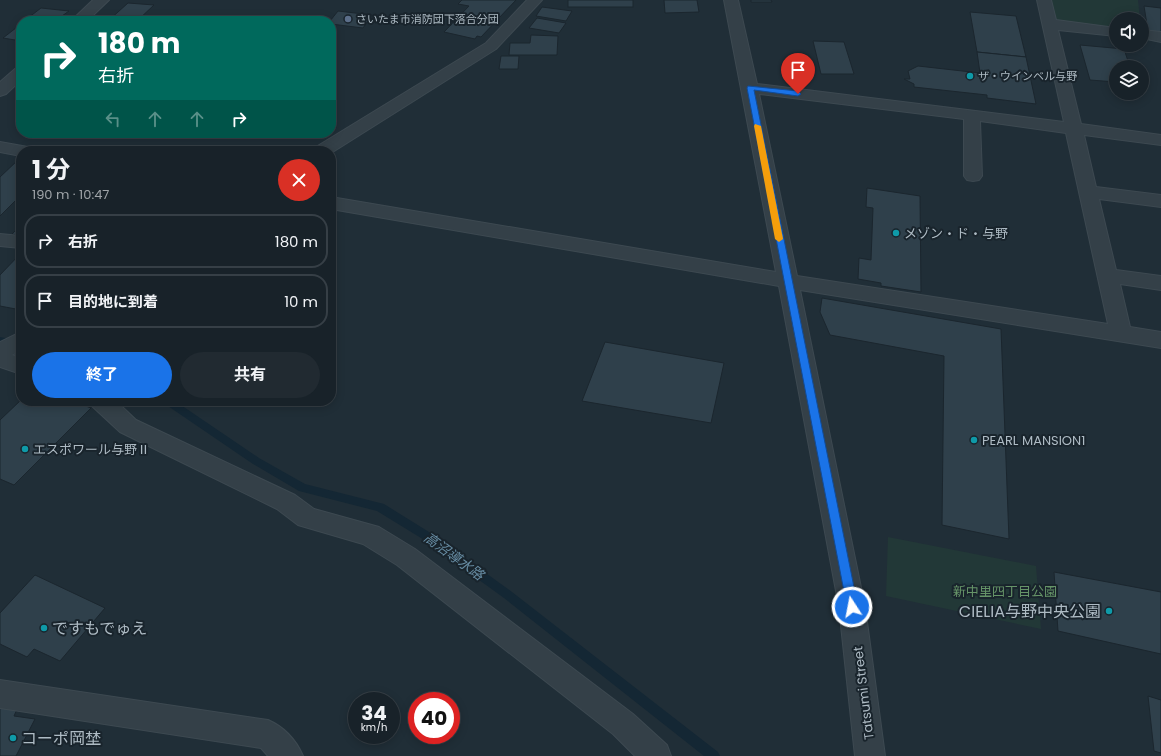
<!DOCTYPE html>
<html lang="ja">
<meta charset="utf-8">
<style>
body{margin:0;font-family:Poppins,"Noto Sans JP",sans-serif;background:#212a31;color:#f1f3f6;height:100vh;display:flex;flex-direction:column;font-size:15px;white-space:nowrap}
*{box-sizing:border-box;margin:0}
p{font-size:13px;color:#9fa4a8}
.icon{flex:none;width:22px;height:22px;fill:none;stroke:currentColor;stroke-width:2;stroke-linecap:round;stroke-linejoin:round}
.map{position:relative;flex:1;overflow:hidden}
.side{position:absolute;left:16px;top:146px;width:320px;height:260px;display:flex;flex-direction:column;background:#182229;border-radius:16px;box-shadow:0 2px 10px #0003,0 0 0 1px #363f46}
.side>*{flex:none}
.banner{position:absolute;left:16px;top:16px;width:320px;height:122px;border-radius:16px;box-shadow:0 2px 10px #0003,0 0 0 1px #363f46;background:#00695c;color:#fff;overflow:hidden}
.buttons{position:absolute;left:1109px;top:12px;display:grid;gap:8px}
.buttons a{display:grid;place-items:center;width:40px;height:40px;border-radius:50%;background:#182229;box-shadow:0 2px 10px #0003,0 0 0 1px #363f46;font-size:20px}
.speed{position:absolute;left:348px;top:692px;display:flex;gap:8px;font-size:20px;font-weight:700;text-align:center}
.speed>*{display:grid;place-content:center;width:52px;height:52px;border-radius:50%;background:#182229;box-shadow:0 2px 10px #0003,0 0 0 1px #363f46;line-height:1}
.speed small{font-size:10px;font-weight:400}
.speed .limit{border:6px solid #d22;background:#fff;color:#111}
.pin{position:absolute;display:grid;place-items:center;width:34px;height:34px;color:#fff;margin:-41px -17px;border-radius:50% 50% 50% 0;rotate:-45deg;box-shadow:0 0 4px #0007}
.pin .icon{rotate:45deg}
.me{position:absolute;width:44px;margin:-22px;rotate:349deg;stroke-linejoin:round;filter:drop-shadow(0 0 3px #0008)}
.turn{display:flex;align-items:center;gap:14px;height:84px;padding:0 16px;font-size:18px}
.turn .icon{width:52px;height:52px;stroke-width:2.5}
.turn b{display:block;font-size:28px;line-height:34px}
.lanes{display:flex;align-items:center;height:38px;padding:0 16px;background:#0003;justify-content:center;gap:20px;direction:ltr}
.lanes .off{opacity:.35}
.round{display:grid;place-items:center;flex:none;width:42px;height:42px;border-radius:21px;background:#212a31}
.headline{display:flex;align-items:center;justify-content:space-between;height:68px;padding:0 16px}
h1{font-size:24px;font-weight:700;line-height:30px}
.button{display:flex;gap:8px;margin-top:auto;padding:8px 16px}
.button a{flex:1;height:46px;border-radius:24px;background:#1a73e8;color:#fff;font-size:16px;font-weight:700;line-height:46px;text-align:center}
.button a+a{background:#212a31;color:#f1f3f6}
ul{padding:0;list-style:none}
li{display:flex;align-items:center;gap:12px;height:54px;margin:0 8px 6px;padding:0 8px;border:2px solid #363f46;border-radius:16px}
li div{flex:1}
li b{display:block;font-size:15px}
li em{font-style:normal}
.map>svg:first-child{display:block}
</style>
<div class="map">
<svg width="1161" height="756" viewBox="0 0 1161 756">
<rect width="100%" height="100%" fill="#202e37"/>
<!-- green -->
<g fill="#223837">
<polygon points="1050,0 1138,0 1140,19 1116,19 1116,28 1054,21"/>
<polygon points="888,537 1036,566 1041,629 886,596"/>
</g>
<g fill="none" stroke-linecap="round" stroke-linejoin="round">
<!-- stream -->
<g fill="#142734" fill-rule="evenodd">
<polygon points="0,337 21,341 21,347 0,343"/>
<polygon points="163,401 175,401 259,458 305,484 384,504 429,532 512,592 718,752 720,756 704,756 504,598 421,538 377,511 299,491 253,464 165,404"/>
</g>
</g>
<!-- building -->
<g fill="#2f404b" stroke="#1b262e">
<polygon points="462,0 516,0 481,37 477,36 475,39 444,32 469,6 458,4"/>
<rect x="568" y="0" width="65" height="7"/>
<polygon points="664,0 697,0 699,12 665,13"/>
<polygon points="751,0 771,0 772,2 751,2"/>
<polygon points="128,3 154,5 137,21 108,21"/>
<polygon points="1144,6 1161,8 1161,33 1148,31"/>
<polygon points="542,7 572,11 566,21 536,16"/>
<polygon points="41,8 69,11 55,21 24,21"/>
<polygon points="338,11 372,15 363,28 331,24 330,21"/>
<polygon points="970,12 1016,16 1026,57 977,52"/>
<polygon points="537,18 566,23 559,33 529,28"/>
<polygon points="21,24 21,41 3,38"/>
<polygon points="531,35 558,36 557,55 509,55 510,43 530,43"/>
<polygon points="813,41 844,42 854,74 821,74"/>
<polygon points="1080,45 1124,49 1130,67 1116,67 1116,82 1090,80"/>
<polygon points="977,52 1026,57 1036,104 987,98 987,95 914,87 914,84 904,79 910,79 908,71 918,66 980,73"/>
<polygon points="501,56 519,56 518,69 499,69"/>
<polygon points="18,160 21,160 21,195 0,216 0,177"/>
<polygon points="867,188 920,196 921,292 881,286 881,283 858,279 859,258 871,260 873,208 866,207"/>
<polygon points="21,225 21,236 12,234"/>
<polygon points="21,253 21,310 0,306 0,275"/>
<polygon points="822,298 1001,329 1009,539 942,525 944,356 830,335 820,312"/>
<polygon points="605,342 724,363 711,423 582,401"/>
<polygon points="21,400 73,401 91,408 14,485 0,479 0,420"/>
<polygon points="1054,572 1161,592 1161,654 1058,631"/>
<polygon points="35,575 105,608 60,661 34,649 27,657 0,644 0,613"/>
<polygon points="1148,696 1161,700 1161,753 1154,751"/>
<polygon points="0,705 18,707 14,716 35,719 16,756 0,756"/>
</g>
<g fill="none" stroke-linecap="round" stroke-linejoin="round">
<defs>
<g id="minor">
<polygon points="93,0 109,0 87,21 71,21"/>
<polygon points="527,0 542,0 496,49 331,153 331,151 313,151 316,147 486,43"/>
<path d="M724,0H738L757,84L1064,122L1037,0H1051L1056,20L1116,28V36L1058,30L1081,124L1161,135V145L1084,135L1096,187L1161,195V207L1099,199L1116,270L1161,276V290L1120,284L1130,327L1161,332V348L800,290L865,607L885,756H855L839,607L779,286L331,209V197L776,272ZM759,94L964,119V176L967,180L973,181L979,180L982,176L980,121L1066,133L1108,324L797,276Z"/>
<polygon points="1142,30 1161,32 1161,42 1142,38"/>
<polygon points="21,67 21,80 6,94 0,96 0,82 15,69"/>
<polygon points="0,142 28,147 31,151 21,151 21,156 0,152"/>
<polygon points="0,234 21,236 21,248 0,246"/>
<polygon points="21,332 21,350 12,355 21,358 21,374 0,367 0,342"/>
<polygon points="90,401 116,401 136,420 295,495 314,509 379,527 415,549 633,714 667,745 671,756 635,756 613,734 397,565 363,544 298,525 277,509 120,432 93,407"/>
<path d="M0,680L268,720C284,727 296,740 303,756H268L261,748L0,708Z"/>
</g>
</defs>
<!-- minor casing -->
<use href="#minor" stroke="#3d4951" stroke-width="2"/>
<!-- minor -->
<use href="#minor" fill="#344048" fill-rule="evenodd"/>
</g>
<!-- route -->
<polygon fill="#1a73e8" stroke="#114b97" points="748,86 798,91 801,94 798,96 754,90 858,607 856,610 852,612 848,610 847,607 747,88"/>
<!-- slow -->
<polygon fill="#f59e0b" points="755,124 761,126 783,239 779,242 775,239 754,126"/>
<!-- markers -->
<circle fill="#5c6f8a" stroke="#19242c" stroke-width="1.5" cx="348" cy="19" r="4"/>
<g fill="#0f9aa8" stroke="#19242c" stroke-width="1.5">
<circle cx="970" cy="76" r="4"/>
<circle cx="896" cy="233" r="4"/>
<circle cx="974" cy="440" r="4"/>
<circle cx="25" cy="449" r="4"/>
<circle cx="1109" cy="611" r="4"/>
<circle cx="44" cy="628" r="4"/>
<circle cx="13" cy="738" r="4"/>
</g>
<g text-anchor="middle" stroke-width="4" stroke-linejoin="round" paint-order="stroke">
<!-- far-poi labels -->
<g font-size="11" fill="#aebbc4" stroke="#19242c" text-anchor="start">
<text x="356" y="23">さいたま市消防団下落合分団</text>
<text x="978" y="80">ザ・ウインベル与野</text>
</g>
<!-- poi labels -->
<g font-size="13" fill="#aebbc4" stroke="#19242c" text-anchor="start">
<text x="904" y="238">メゾン・ド・与野</text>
<text x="982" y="445">PEARL MANSION1</text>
<text x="33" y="454">エスポワール与野Ⅱ</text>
</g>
<!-- park labels -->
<g font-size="13" fill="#669468" stroke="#19242c">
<text x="1005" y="596">新中里四丁目公園</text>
</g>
<!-- street labels -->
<g font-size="13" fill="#aebbc4" stroke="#19242c">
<text transform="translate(863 693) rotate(-97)" y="5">Tatsumi Street</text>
</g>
<!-- water labels -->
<g font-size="14" font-style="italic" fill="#678ca3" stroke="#19242c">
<text transform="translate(454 556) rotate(36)" y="5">高沼導水路</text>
</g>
<!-- near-poi labels -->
<g font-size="16" fill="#aebbc4" stroke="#19242c" text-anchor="start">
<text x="1101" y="617" text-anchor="end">CIELIA与野中央公園</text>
<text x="52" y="634">ですもでゅえ</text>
<text x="21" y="744">コーポ岡埜</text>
</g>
</g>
</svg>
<div class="buttons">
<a><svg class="icon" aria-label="sound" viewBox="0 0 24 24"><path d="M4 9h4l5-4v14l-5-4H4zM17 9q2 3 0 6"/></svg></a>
<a><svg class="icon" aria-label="layers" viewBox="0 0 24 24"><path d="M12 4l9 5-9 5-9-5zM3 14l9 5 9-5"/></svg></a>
</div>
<div class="speed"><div>34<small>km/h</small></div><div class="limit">40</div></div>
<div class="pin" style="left:798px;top:94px;background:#d93025"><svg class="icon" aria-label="arrive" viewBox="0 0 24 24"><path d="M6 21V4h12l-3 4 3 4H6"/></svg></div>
<svg class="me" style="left:852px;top:607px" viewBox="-20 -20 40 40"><circle r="17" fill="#1a73e8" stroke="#fff" stroke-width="3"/><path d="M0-11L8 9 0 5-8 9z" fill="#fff"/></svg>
<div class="banner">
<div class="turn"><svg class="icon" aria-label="right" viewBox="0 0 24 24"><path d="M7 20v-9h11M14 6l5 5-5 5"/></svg><div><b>180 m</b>右折</div></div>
<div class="lanes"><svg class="icon off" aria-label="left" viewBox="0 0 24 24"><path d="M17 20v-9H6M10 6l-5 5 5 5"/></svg><svg class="icon off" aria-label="ahead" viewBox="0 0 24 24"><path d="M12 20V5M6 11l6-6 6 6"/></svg><svg class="icon off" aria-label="ahead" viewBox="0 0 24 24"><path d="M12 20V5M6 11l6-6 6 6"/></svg><svg class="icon" aria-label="right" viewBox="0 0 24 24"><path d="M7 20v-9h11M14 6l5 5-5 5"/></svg></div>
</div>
<section class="side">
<div class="headline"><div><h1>1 分</h1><p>190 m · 10:47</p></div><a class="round" style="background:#d93025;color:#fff"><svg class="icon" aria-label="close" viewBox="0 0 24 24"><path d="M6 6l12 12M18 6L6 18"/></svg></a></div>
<ul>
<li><svg class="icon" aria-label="right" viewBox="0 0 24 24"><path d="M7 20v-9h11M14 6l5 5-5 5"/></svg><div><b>右折</b></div><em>180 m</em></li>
<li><svg class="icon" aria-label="arrive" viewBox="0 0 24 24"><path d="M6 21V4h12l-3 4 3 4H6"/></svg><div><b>目的地に到着</b></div><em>10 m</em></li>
</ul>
<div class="button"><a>終了</a><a>共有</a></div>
</section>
</div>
